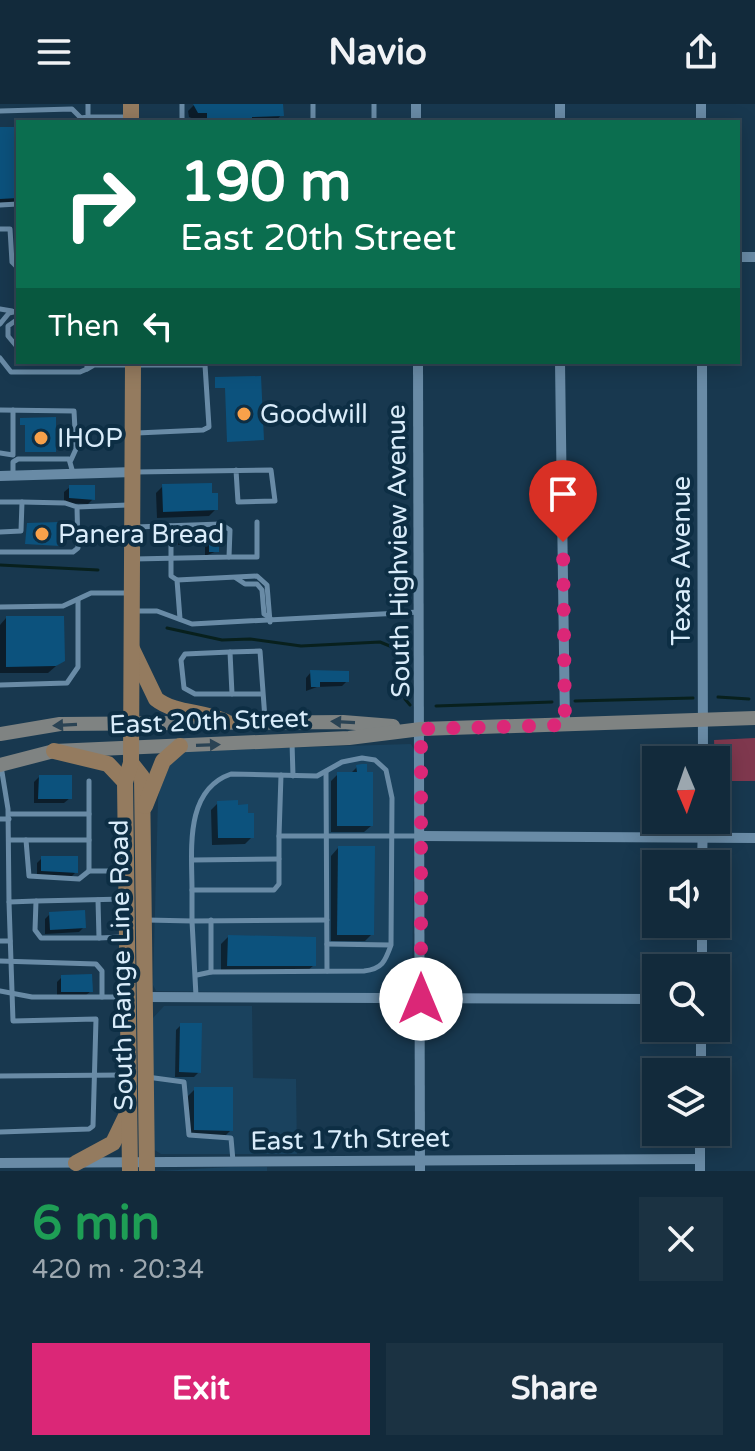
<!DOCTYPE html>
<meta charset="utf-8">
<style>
body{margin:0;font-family:"Varela Round",sans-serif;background:#1b3242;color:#f1f3f6;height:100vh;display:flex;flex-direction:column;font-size:30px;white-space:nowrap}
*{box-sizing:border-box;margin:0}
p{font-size:26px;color:#9ca7af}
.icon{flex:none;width:44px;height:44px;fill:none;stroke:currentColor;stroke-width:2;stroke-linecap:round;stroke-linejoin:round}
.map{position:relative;height:1067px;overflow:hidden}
.details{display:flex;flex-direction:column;background:#122a3b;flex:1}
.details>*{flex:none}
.hud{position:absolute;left:16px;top:16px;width:724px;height:244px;border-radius:0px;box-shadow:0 4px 20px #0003,0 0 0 2px #314655;background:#0b6e4f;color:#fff;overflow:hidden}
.needle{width:52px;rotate:178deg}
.tools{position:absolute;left:642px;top:642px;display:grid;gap:16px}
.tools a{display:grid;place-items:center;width:88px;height:88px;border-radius:0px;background:#122a3b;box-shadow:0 4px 20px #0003,0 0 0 2px #314655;font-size:40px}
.pin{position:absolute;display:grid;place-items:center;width:68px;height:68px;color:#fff;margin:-82px -34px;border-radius:50% 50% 50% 0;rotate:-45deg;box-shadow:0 0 8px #0007}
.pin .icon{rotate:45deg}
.me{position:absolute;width:88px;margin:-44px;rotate:0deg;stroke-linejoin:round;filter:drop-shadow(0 0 6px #0008)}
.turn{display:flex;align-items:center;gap:28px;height:168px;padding:0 32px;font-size:36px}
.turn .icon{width:104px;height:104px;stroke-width:2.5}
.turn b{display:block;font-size:56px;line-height:68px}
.then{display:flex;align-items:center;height:76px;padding:0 32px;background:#0003;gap:16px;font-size:30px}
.round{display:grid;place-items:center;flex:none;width:84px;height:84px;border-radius:0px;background:#1b3242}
.head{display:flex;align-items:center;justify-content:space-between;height:136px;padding:0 32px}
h1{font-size:48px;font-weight:700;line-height:60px;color:#1e9e55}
.primary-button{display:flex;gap:16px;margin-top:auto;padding:16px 32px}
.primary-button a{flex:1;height:92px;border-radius:0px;background:#db2777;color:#fff;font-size:32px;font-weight:700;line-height:92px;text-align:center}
.primary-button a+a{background:#1b3242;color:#f1f3f6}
header{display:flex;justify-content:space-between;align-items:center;height:104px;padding:0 32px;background:#122a3b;font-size:36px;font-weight:700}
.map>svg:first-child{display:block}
</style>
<header><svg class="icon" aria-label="menu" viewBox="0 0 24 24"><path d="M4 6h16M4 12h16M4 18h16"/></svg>Navio<svg class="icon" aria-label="share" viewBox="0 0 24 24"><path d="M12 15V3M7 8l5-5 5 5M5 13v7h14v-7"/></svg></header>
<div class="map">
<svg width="755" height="1067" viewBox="0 0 755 1067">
<rect width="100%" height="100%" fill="#18384f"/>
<!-- built -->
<g fill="#1a425e">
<polygon points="411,640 415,647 412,886 406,890 156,887 153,881 158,696 163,663 184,647"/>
<polygon points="164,902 252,902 253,974 296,975 297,1050 161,1050 153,1045 153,914"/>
<polygon points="230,1063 267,1063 267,1067 160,1067"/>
</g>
<!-- green -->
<polygon fill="#7f384e" points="755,634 755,677 716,677 714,636"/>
<!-- shadow -->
<g fill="#0007">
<polygon points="195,0 281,0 281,11 275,18 201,18 189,13 188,7"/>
<rect x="0" y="25" width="18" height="76"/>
<polygon points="163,382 210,391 216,405 209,412 157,414 156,389"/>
<polygon points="70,383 93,395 88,400 64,399 64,388"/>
<polygon points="183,429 217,429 217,447 205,452 205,441 178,441 178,434"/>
<polygon points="6,514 63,556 48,569 0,569 0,521"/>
<polygon points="311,568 347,577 342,582 317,583 306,587 306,574"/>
<polygon points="357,663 371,722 364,728 331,728 331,677 338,670 350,670"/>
<polygon points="39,673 70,694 64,699 34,699 34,678"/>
<polygon points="218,699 252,733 245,740 212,741 211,706"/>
<polygon points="338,744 372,830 365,837 331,837 331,752"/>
<polygon points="42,754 75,769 70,774 37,772 37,759"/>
<polygon points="50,810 84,823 79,828 45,830 45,815"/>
<polygon points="228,833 314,861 306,868 221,868 221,840"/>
<polygon points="62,873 91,887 85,892 57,892 57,878"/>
<polygon points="181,921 199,968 194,973 175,973 176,926"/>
<polygon points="195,985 231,1026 224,1033 188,1032 188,992"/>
</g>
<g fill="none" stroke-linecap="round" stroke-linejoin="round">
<!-- stream -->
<g stroke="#08201d" stroke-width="3">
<polyline points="0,461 98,466"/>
<polyline points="167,524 222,536 250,535 301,542 380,538 402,547 405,595 410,601"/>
<polyline points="718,593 749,595"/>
<polyline points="575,597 693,594"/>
<polyline points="436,602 552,598"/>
</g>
</g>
<!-- building -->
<g fill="#0c527d">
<polygon points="193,0 283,0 284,12 252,13 252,18 207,18 207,9 198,9"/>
<polygon points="0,23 18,23 18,94 0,95"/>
<polygon points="261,272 264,336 227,338 225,284 215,284 215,273"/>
<polygon points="56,313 56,348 25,348 25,321 20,321 20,314"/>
<polygon points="212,379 212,389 218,389 218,406 163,408 162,380"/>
<polygon points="69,381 95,381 95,396 69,394"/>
<polygon points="59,418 60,442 25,440 27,419"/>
<polygon points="182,427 219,427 219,448 209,448 209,437 182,437"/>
<polygon points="6,512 64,512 65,557 56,562 6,563"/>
<polygon points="310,566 349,567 349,578 320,578 320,583 311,583"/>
<polygon points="362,660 367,660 367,668 373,668 373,722 337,722 337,668 357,668 356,661"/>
<polygon points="39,671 72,671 72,695 38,695"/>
<polygon points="238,696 238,701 248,700 248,709 254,709 254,734 218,734 217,697"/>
<polygon points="338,742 375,742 374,831 337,831"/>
<polygon points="41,752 78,752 78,769 41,767"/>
<polygon points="85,806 86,824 50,826 49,808"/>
<polygon points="228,831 316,833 316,862 227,862"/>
<polygon points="92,870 93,888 61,888 61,871"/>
<polygon points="180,919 202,919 201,969 179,968"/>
<polygon points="194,983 233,983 233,1027 194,1026"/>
</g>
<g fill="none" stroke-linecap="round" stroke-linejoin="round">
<!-- lane -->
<g stroke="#698ba6" stroke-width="5">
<polyline points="182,0 182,18"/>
<polyline points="313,0 313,18"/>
<polyline points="374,0 374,18"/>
<polyline points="0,7 72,5 81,14"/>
<polyline points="88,13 127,13"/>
<polyline points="81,18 81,14 88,13 88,0"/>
<polyline points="0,101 18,100"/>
<polyline points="0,125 10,125 12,158 18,164"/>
<polyline points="0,205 12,207"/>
<polyline points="18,215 8,222 8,232 18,244"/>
<polyline points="0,220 9,209 18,207"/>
<polyline points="0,254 11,268 80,268 87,265 87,258"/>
<polyline points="87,265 94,261 205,261 209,323 203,326 137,329"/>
<polyline points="0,306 74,307 76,345 71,356"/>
<polyline points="0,349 13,351"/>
<polyline points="13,349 13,306"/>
<polyline points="135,368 271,366 275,397 238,398 236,366"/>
<polyline points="13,371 13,358 18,355 69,355 73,369"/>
<polyline points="0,398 22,398 21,427 0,428"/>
<polyline points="77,403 128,401"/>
<polyline points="171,422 171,472 177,476 180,515"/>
<polyline points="0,448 73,448 78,444 77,403 65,399 22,398"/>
<polyline points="229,453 257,453 257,418"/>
<polyline points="134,455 229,453 230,426 221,420 135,423"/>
<polyline points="236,474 245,480 257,480 262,486 264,510 270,514"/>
<polyline points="177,476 257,472 267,481 270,518"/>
<polyline points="0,503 63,502 91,489 128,489"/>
<polyline points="136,507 157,507 192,520 419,508"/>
<polyline points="230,548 185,550 181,556 184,584 195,590 262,590"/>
<polyline points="0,581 67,579 78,563 78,496"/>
<polyline points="232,590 230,548 260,547 265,615"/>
<polyline points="292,638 293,672"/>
<polyline points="1,662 8,705 9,798 36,797"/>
<polyline points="326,668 327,867"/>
<polyline points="9,710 89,710 89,677"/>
<polyline points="89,710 89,767 122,767"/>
<polyline points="0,715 9,715"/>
<polyline points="279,732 281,671"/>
<polyline points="9,736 89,736"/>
<polyline points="26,736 29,772 79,775 89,767"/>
<polyline points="192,756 279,755"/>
<path d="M192,786C192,747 184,686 231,670L317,672L342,658L362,654L375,656L386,666L392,694L391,841C385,858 382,865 364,867L211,868L197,871"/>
<polyline points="98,796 99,834 122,833"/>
<polyline points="147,816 192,817 192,786 274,786 279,780 279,732 420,732"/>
<polyline points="99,834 41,834 35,826 36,797 125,795"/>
<polyline points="0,837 10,837"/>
<polyline points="327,840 390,841"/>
<polyline points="0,857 96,860 102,867 102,893"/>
<polyline points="211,868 211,816"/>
<polyline points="0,887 32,893 124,893"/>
<polyline points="196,892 192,817 327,816"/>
<polyline points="0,972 125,971"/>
<polyline points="147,973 184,978 189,1031 231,1034 233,1057"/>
<polyline points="0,1028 89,1025 93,1022 96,915 13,917 9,798"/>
</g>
<!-- street -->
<g stroke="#698ba6" stroke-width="10">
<polyline points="416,0 416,18"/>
<polyline points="701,0 701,18"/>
<polyline points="560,18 560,0"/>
<polyline points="738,153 755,153"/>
<polyline points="418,258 420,1067"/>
<polyline points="560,258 565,621"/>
<polyline points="702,258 703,656"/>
<polyline points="0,372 134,368"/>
<polyline points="421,732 755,734"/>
<polyline points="702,760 703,716"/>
<polyline points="702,864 702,820"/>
<polyline points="145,893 656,895"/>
<polyline points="701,968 701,924"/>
<polyline points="0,1059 700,1055"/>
<polyline points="700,1067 700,1028"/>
</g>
<!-- secondary -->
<g stroke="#7f8382" stroke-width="14">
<polyline points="0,630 60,620 343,618 393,622"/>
<polyline points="0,661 54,647 349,634 421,625 755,614"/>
</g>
<!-- primary -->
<g stroke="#947b5f" stroke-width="16">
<polyline points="131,0 131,18"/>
<path d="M132,545L156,595C175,610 204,607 226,618"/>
<polyline points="54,647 108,660 125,678"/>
<polyline points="131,659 142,673 147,1067"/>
<polyline points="145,702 163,657 180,642"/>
<polyline points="76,1059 113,1039 127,1010"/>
<polyline points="130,1067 125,678 131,659 133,258"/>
</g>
</g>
<!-- one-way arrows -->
<defs><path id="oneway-solid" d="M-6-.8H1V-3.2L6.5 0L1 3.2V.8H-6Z" transform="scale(2)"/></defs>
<g fill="#2a4354">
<use href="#oneway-solid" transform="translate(343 618) rotate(-177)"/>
<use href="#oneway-solid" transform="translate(65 621) rotate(177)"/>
<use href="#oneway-solid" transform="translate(208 641) rotate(-2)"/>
</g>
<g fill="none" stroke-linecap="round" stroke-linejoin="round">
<!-- route -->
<polyline stroke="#db2777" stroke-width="14" stroke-dasharray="0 25.2" points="421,895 421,625 565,621 563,438"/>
</g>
<!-- markers -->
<g fill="#f8a14a" stroke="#0d2e44" stroke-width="3">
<circle cx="244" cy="310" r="8"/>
<circle cx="41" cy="334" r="8"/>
<circle cx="42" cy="430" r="8"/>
</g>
<g text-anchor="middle" stroke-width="8" stroke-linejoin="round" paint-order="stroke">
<!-- poi labels -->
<g font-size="26" fill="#d9ecfa" stroke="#0d2e44" text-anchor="start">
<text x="260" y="319">Goodwill</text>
<text x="57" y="343">IHOP</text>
<text x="58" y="439">Panera Bread</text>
</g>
<!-- street labels -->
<g font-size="26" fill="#d9ecfa" stroke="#0d2e44">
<text transform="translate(398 447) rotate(-91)" y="9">South Highview Avenue</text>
<text transform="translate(681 457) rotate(-90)" y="9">Texas Avenue</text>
<text transform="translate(209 617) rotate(-2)" y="9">East 20th Street</text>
<text transform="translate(121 861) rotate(-91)" y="9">South Range Line Road</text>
<text transform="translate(350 1035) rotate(-1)" y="9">East 17th Street</text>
</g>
</g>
</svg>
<div class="tools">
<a><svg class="needle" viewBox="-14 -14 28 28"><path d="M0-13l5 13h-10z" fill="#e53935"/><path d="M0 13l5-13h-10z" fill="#9ca7af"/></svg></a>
<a><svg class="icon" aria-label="sound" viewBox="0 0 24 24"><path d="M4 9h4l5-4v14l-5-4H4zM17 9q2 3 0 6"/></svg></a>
<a><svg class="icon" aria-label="search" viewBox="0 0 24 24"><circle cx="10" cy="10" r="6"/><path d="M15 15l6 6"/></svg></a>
<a><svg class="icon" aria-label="layers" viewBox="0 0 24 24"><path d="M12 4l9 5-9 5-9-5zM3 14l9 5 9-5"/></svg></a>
</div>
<div class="pin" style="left:563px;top:438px;background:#d93025"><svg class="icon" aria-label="arrive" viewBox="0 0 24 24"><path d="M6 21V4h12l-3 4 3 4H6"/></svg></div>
<svg class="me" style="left:421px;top:895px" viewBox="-20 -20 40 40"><circle r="19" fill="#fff"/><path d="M0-13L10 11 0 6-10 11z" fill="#db2777"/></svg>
<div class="hud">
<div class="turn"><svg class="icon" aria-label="right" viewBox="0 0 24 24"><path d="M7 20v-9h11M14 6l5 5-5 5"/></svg><div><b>190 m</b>East 20th Street</div></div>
<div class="then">Then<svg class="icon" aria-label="left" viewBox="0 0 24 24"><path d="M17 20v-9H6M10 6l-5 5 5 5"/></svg></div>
</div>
</div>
<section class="details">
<div class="head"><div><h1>6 min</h1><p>420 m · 20:34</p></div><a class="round"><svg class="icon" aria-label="close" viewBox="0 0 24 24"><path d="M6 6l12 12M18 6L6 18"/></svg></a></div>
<div class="primary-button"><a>Exit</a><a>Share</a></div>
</section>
